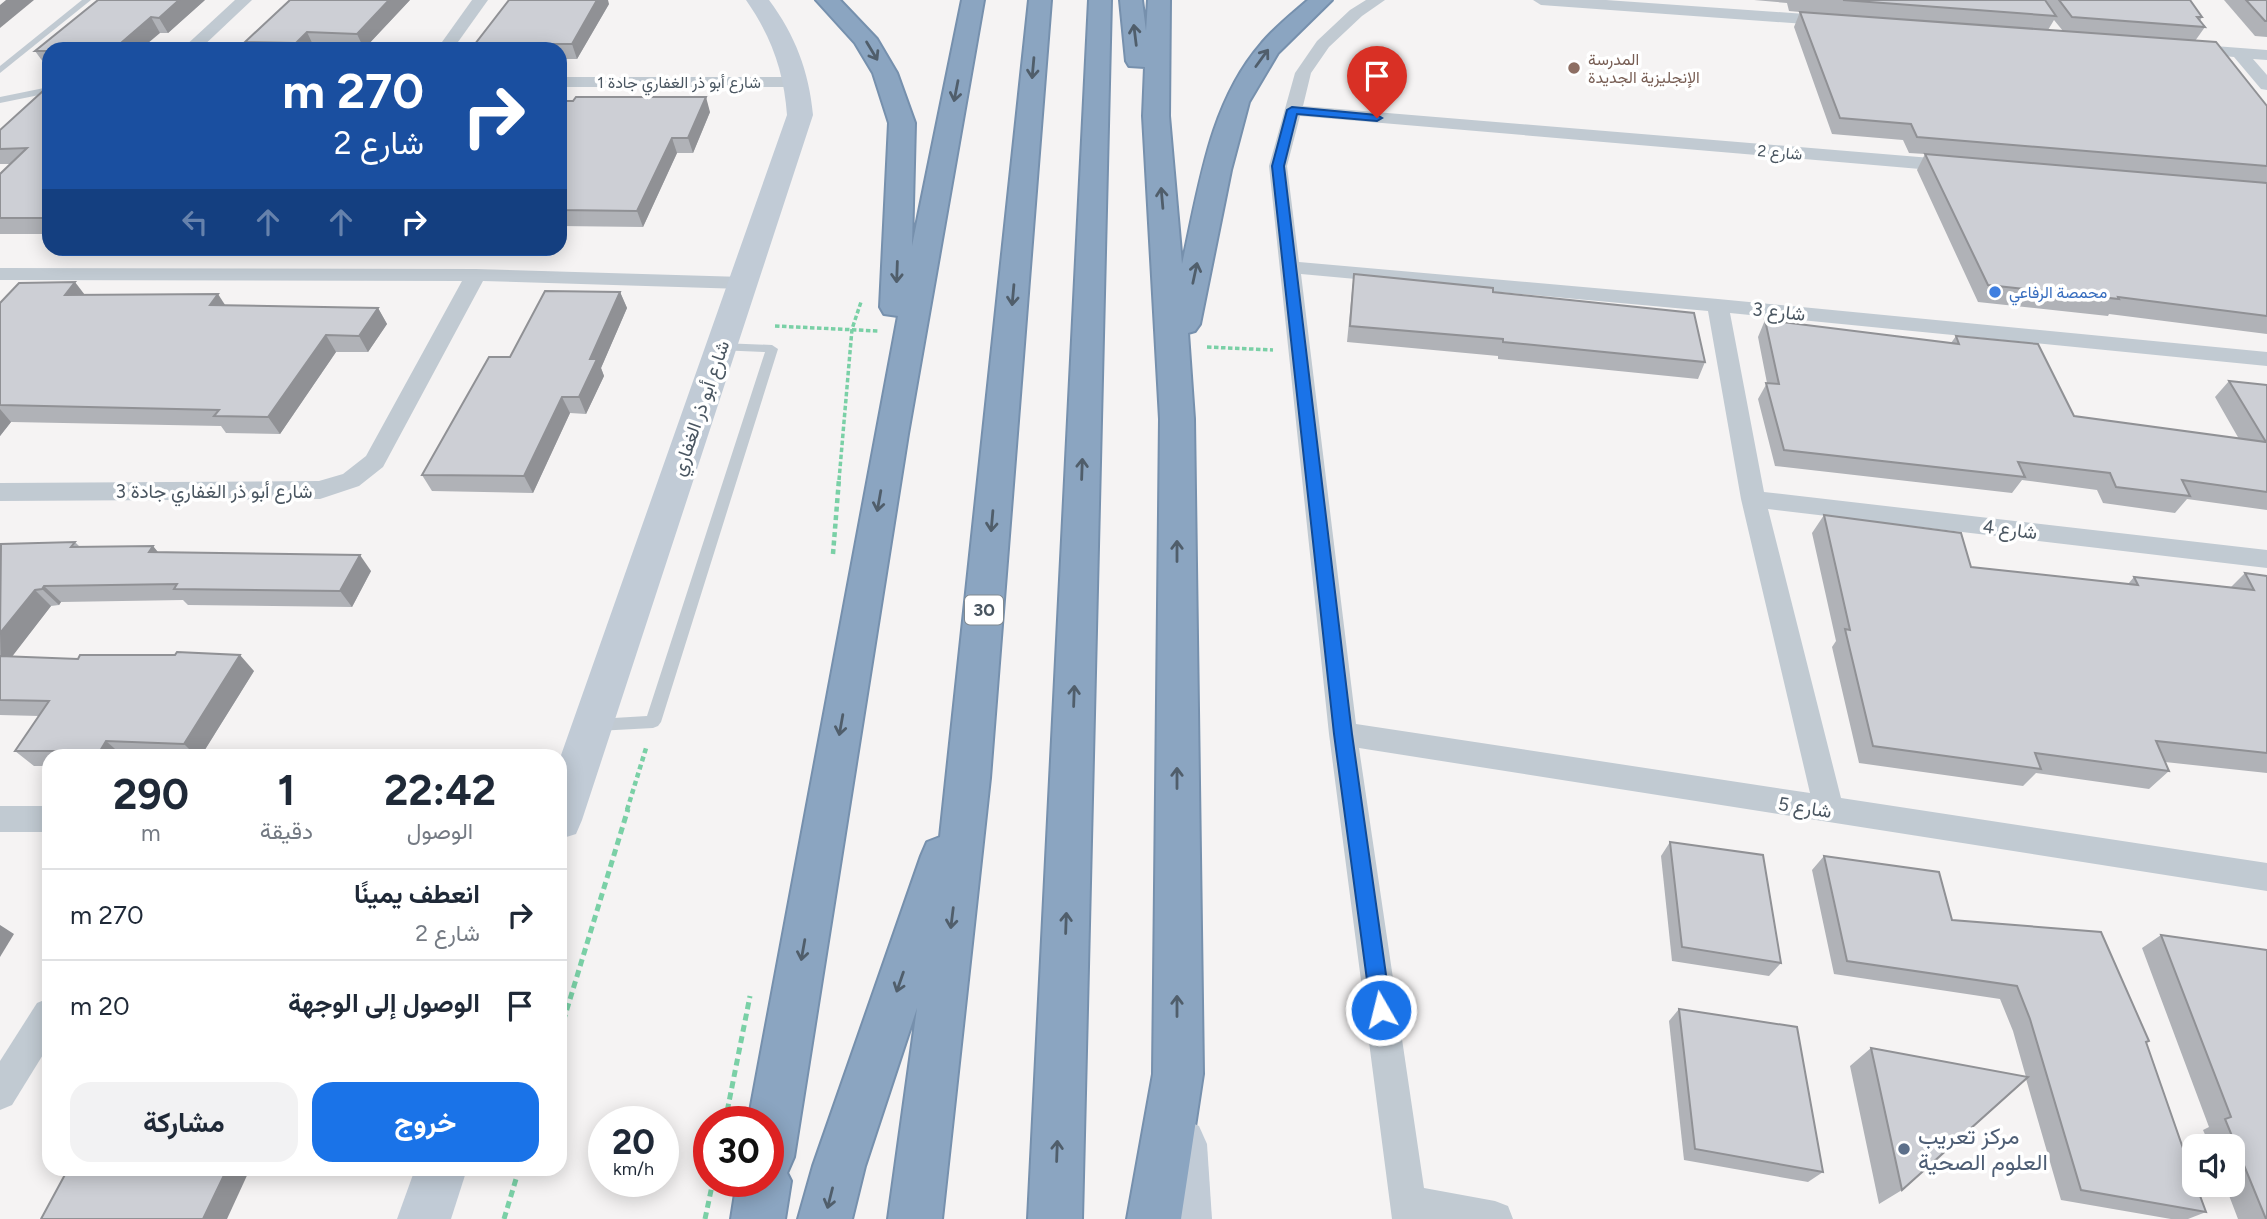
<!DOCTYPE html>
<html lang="ar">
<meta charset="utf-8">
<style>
body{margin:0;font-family:Figtree,Vazirmatn,sans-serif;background:#f2f2f3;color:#1f2937;direction:rtl;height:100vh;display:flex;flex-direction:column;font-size:26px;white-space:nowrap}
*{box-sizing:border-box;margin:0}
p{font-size:23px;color:#747a83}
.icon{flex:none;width:38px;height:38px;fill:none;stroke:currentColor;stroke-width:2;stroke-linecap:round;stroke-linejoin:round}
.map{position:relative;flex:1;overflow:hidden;direction:ltr}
.sheet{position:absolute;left:42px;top:749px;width:525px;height:427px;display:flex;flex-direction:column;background:#fff;border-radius:21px;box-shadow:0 4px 18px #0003;direction:rtl}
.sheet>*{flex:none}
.top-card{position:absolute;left:42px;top:42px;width:525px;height:214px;border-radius:21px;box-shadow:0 4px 18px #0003;direction:rtl;background:#1a4fa0;color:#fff;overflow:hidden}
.buttons{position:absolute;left:2182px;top:1134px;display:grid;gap:14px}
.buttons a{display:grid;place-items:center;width:63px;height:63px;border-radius:14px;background:#fff;box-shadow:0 4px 18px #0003;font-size:35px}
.speed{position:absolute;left:588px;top:1106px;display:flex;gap:14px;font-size:35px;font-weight:700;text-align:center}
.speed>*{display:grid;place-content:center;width:91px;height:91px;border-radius:50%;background:#fff;box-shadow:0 4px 18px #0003;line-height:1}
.speed small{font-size:18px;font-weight:400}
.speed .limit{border:10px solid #d22;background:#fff;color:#111}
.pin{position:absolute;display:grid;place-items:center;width:60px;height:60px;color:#fff;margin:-72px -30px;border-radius:50% 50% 50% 0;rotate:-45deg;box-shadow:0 0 7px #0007}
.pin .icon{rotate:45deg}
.me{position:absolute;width:77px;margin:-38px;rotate:352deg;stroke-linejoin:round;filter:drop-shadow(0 0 5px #0008)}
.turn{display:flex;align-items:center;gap:24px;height:147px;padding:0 28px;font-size:32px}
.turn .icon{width:91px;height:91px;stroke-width:2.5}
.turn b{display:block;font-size:49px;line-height:60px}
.lanes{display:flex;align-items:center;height:66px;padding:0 28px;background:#0003;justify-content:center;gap:35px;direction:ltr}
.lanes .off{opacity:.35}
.eta{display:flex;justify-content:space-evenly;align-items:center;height:119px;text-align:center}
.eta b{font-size:42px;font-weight:700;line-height:49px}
.button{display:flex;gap:14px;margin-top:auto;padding:14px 28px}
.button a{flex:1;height:80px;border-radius:21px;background:#1a73e8;color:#fff;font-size:28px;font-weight:700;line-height:80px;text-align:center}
.button a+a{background:#f2f2f3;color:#1f2937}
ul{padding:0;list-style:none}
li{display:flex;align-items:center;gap:21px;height:91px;padding:0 28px;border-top:2px solid #e0e1e3}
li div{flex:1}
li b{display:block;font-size:26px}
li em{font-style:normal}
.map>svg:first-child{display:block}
</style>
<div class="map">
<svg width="2267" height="1219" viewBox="0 0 2267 1219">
<rect width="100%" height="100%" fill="#f5f3f3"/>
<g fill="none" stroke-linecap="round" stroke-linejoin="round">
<defs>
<g id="highway">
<polygon points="816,0 840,0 877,39 897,73 915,123 912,246 962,0 984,0 908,434 794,1157 787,1173 791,1181 785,1219 731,1219 737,1181 768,1181 768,1122 748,1122 898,316 884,314 880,307 889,123 873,73 855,43"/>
<polygon points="1029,0 1051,0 990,778 942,1219 888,1219 917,1008 865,1166 852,1219 798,1219 813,1166 921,856 927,842 940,837"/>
<polygon points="1089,0 1111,0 1082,1219 1028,1219"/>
<path d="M1120,0H1142L1146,31L1148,0H1170L1169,116L1182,264C1199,189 1209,104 1261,44C1274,28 1292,14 1308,0H1332L1278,53L1249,102L1231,170L1200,324L1195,331L1188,333L1194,419L1203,1074L1181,1219H1127L1153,1074L1160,419L1143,116L1145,67L1129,66L1126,61Z"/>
</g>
</defs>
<!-- highway casing -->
<use href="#highway" stroke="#7690ad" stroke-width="4"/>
<!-- path-far2 -->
<g stroke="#7ad0a6" stroke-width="3.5" stroke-dasharray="4.5 2.5" stroke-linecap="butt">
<polyline points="775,326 878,331"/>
<polyline points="1207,347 1273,350"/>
<polyline points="839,480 852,329 861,302"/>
</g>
<!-- path-far1 -->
<g stroke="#7ad0a6" stroke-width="4.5" stroke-dasharray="5 3.5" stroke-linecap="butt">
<polyline points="833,554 839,479"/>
<polyline points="627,810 647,745"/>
</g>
<!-- path -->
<g stroke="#7ad0a6" stroke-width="5" stroke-dasharray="7 4.5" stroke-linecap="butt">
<polyline points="560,1032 628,809"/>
<polyline points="725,1122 750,996"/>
<polyline points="504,1219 519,1169"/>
<polyline points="705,1219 713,1181"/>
</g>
<!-- lane -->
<g fill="#c1cad2" fill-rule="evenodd">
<polygon points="82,0 91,0 0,73 0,66"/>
<polygon points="49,87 49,93 0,103 0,97"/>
<polygon points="721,343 772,345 778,349 661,722 658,726 653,728 597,731 592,729 589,725 592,721 597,719 647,716 765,352 717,350 715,347"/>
</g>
<!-- street -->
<g fill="#c1cad2" fill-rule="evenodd">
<polygon points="235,0 252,0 200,49 182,49"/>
<polygon points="472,0 488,0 453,49 437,49"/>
<path d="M1366,0H1385L1362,16L1329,47L1311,73L1303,106L1955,160L1964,166L1955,172L1300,116L1287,166L1299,262L1718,299L2267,352V366L1730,313L1764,492L2267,550V568L1768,509L1841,798L2267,863V891L1359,748L1424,1188L1495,1201L1508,1206L1513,1219H1392L1329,734L1269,166L1295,73L1317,41L1350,10ZM1301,274L1708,311L1741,499L1810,793L1356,724Z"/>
<polygon points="1533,0 1606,0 1833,16 1841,21 1833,26 1541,5"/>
<polygon points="2188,44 2267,50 2267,60 2253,59 2267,75 2267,90 2261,89 2234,57 2182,52 2180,49"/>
<polygon points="560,77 798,77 806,82 798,87 560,87"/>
<polygon points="0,268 476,269 743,277 750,279 753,283 750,287 743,289 483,281 383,467 359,486 320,499 0,501 0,483 319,481 343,474 366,456 462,281 0,280"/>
<rect x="0" y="806" width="49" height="26"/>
<polygon points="49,998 49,1045 12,1105 0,1110 0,1061 37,1003"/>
</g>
<!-- secondary -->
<g fill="#c1cbd6" fill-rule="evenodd">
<path d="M746,0H769C795,35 809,71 813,115L582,820L576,834L560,839V758L787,115C784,71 771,36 746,0Z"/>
<polygon points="1181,1118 1199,1126 1207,1144 1212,1219 1158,1219 1155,1144 1163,1126"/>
<polygon points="415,1169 467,1169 451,1219 397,1219"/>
</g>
<!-- highway -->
<use href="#highway" fill="#8ba5c1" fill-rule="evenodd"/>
</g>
<!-- wall -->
<g fill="#b0b2b7" fill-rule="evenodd">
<polygon points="205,0 168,33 160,33 49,49 49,66 46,66 35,51"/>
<polygon points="410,0 364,49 314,47 313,49 249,49 245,42"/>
<path d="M1754,0H2190L2202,17L2200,21L2205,27L2195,41L2267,106V334L2109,314L2108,316L1978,302L1917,170L1925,154L1909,153L1903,140L1832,134L1794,27L1800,12L1789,11L1787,3ZM2054,20L2063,31L2048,30Z"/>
<polygon points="2224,0 2267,0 2267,37 2255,36"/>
<polygon points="609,4 577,59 560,59 560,49 477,49 475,44"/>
<polygon points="49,90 49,234 0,234 0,174 10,164 0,164 0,130"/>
<polygon points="560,101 710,112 693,153 677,153 643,227 560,226"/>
<polygon points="1354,274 1493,292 1705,362 1698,379 1498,359 1498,356 1347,342 1352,291"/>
<polygon points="620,292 627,308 601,368 604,376 586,414 570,413 533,493 432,491 422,475 510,357"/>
<polygon points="85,295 225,305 378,308 387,324 368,352 336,352 280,434 226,433 221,426 11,422 0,436 0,303"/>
<polygon points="1765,320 1951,343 1956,336 2074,416 2239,439 2215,397 2229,381 2267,385 2267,510 2187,499 2175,513 2103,503 2097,490 2022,480 2012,493 1775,466 1758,399 1767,383 1758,337"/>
<polygon points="1824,515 1971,567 2128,584 2134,577 2231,587 2245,573 2267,576 2267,773 2165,762 2169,771 2149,789 2036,773 2023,786 1859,763 1832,647 1836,641 1812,533"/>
<polygon points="75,542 80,547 153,546 158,553 371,571 352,607 188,605 183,600 61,602 59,605 51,606 12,656 254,671 201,756 49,756 49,766 34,766 15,751 39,716 0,715 0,544"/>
<polygon points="1670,842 1781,963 1769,976 1672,961 1661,856"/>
<polygon points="1824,856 1952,920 2146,1042 2206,1212 2188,1219 2171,1219 2061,1200 2026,1079 1902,1190 1879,1204 1850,1066 1871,1048 2026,1077 2013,1031 2000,999 1834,974 1812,870"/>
<polygon points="2161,935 2267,950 2267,1219 2238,1219 2225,1185 2233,1185 2233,1146 2210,1146 2203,1130 2209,1127 2142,948"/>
<polygon points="1679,1009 1823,1172 1808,1182 1684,1160 1669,1021"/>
</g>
<!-- shaded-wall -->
<g fill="#909195">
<polygon points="6,0 34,0 0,28 0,5"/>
<polygon points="179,0 205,0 168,33 159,18"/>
<polygon points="389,0 410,0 364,49 357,34"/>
<polygon points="597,0 608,0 609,4 577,59 572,44"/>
<polygon points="151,17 160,33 141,49 114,49"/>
<polygon points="307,32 314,47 313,49 298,49 296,43"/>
<polygon points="706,97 710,112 693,153 688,138"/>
<polygon points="672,138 677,153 643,227 637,211"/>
<polygon points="75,282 88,299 65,295"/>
<polygon points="620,292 627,308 601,368 604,376 586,414 579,397 590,359"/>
<polygon points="218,294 229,311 210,305"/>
<polygon points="378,308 387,324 368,352 359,336"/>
<polygon points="326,335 336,352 280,434 268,417"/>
<polygon points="562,397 570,413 533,493 524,476"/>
<polygon points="0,409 11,422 0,436"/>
<polygon points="153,546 167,563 149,552"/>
<polygon points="360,555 371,571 352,607 340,591"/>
<polygon points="44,586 61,602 59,605 42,589"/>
<polygon points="35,590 51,606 1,671 0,633"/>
<polygon points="240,655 254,671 201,756 196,756 184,744"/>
<polygon points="106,741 123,756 106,756 100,751"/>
<polygon points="0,925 14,934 0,957"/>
<polygon points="227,1169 250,1169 227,1219 203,1219"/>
</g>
<!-- building -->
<g fill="#cdcfd5" stroke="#909195" stroke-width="2">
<polygon points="98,0 179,0 159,18 151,17 114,49 49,49 49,51 35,51"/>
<polygon points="290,0 389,0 357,34 307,32 296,43 245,42"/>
<polygon points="509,0 597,0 572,44 475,44"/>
<polygon points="1843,0 2045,0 2056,16"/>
<polygon points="2059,0 2190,0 2202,17 2197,17 2205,27 2072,17"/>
<polygon points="2246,0 2267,0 2267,21 2265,21"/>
<polygon points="1800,12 2216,42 2267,106 2267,166 1917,137 1911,124 1840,118"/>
<polygon points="44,90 49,90 49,218 0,218 0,174 27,148 0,149 0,130"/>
<polygon points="576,97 706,97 688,138 672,138 637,211 560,210 560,101 573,101"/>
<polygon points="1925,154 2267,183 2267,316 2118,297 2119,299 1988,285"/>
<polygon points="1354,274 1493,288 1493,292 1694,313 1705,362 1503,342 1503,339 1350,326"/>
<polygon points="75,282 65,295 218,294 210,305 378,308 359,336 326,335 268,417 214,416 219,410 0,405 0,303 19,283"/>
<polygon points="545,291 620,292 590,359 597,359 579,397 562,397 524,476 422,475 489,357 510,357"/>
<polygon points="1765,320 1959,344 1956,336 2038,344 2074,416 2266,442 2229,381 2267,385 2267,492 2182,480 2190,496 2116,487 2110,473 2018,462 2025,477 1784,450 1766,383 1779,384"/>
<polygon points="1824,515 1961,533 1971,567 2138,585 2134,577 2254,590 2245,573 2267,576 2267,753 2156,741 2169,771 2035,753 2041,769 1873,746 1845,629 1850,630"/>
<polygon points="75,542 71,547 153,546 149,552 360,555 340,591 174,589 177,584 44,586 42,589 35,590 0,633 1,544"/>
<polygon points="177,652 240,655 184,744 106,741 100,751 15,751 49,701 0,700 0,656 78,659 80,655 175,655"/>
<polygon points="1670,842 1763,855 1781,963 1682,947"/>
<polygon points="1824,856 1939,872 1952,920 2101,932 2149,1041 2146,1042 2194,1180 2194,1185 2196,1185 2206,1212 2081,1190 2030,1019 2017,986 1847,961"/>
<polygon points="2161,935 2267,950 2267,1219 2266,1219 2225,1119 2231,1117"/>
<polygon points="1679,1009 1797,1027 1823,1172 1695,1149"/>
<polygon points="1871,1048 2028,1077 1902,1190"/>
<polygon points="68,1169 227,1169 203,1219 41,1219"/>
</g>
<!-- one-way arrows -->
<defs><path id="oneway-shaft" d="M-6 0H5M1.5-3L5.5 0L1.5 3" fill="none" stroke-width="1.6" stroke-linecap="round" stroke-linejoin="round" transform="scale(1.75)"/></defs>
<g stroke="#505e6b">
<use href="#oneway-shaft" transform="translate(1135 35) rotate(-97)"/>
<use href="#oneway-shaft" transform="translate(872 51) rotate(59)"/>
<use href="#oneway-shaft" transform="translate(1262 58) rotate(-54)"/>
<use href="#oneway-shaft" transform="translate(1033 68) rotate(95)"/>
<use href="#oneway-shaft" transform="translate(956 91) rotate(101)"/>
<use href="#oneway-shaft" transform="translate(1162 198) rotate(-95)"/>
<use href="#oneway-shaft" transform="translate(897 272) rotate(92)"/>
<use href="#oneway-shaft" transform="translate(1195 273) rotate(-78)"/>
<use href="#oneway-shaft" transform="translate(1013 295) rotate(95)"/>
<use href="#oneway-shaft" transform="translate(1082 469) rotate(-88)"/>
<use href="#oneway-shaft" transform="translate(879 501) rotate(100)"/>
<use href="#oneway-shaft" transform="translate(992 521) rotate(95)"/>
<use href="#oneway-shaft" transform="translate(1177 551) rotate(-90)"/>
<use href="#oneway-shaft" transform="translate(1074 696) rotate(-88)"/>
<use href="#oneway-shaft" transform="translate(841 725) rotate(100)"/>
<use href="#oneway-shaft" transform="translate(1177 778) rotate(-90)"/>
<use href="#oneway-shaft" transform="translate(952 918) rotate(97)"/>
<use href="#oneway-shaft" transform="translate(1066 923) rotate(-88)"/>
<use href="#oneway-shaft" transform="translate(803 950) rotate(100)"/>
<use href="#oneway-shaft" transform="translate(900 982) rotate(109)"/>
<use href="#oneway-shaft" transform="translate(1177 1006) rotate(-90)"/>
<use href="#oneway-shaft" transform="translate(1057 1151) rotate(-88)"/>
<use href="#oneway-shaft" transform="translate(830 1198) rotate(104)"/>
</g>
<!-- route -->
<polygon fill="#1a73e8" stroke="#114b97" stroke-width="2" points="1292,107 1377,115 1382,118 1377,121 1297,114 1284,166 1352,734 1391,1010 1388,1017 1381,1020 1374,1017 1371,1010 1334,734 1272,166 1287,110"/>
<!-- markers -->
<circle fill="#8d6e63" stroke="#fff" stroke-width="2.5" cx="1574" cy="68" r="7"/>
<circle fill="#3f7fe0" stroke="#fff" stroke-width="2.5" cx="1995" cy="292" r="7"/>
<circle fill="#5c6f8a" stroke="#fff" stroke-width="2.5" cx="1904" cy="1149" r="7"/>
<g text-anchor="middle" stroke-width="7" stroke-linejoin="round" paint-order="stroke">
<!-- far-education labels -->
<g font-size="16" fill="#785e54" stroke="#fff" text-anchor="start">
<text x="1588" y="65">المدرسة<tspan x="1588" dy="18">الإنجليزية الجديدة</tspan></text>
</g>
<!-- far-street labels -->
<g font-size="16" fill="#4a5661" stroke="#fff">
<text x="679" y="88">شارع أبو ذر الغفاري جادة 1</text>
<text transform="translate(1780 152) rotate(5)" y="6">شارع 2</text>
</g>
<!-- far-shop labels -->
<g font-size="16" fill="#366cbe" stroke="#fff" text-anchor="start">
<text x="2009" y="298">محمصة الرفاعي</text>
</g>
<!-- shield labels -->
<rect fill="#fff" stroke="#808990" stroke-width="2" x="965" y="595.5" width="38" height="29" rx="5"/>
<g font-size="18" font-weight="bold" fill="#4a5661">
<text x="984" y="616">30</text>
</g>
<!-- street labels -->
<g font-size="19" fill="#4a5661" stroke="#fff">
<text transform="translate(1779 311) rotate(6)" y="7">شارع 3</text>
<text transform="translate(700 408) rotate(-71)" y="7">شارع أبو ذر الغفاري</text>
<text x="214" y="498">شارع أبو ذر الغفاري جادة 3</text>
<text transform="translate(2010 529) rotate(7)" y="7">شارع 4</text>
<text transform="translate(1805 807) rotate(9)" y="7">شارع 5</text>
</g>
<!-- near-service labels -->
<g font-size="23" fill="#4e5e75" stroke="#fff" text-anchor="start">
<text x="1918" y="1144">مركز تعريب<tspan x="1918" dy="26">العلوم الصحية</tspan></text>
</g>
</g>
</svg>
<div class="buttons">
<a><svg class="icon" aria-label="sound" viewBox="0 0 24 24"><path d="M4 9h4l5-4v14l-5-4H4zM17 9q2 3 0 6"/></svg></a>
</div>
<div class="speed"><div>20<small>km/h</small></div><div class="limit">30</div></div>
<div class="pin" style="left:1377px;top:118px;background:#d93025"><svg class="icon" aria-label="arrive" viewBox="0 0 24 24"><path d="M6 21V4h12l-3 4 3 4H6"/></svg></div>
<svg class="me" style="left:1381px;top:1010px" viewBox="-20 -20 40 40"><circle r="17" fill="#1a73e8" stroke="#fff" stroke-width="3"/><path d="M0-11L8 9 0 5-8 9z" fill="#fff"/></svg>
<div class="top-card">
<div class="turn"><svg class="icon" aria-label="right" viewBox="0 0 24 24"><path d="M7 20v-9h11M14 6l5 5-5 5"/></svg><div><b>270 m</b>شارع 2</div></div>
<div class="lanes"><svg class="icon off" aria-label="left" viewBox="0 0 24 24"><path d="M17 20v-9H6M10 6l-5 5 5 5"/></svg><svg class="icon off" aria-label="ahead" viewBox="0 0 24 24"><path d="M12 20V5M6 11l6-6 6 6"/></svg><svg class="icon off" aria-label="ahead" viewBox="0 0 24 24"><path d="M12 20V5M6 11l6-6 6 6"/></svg><svg class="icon" aria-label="right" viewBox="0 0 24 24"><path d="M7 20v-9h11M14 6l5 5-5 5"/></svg></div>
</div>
<section class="sheet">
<div class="eta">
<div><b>22:42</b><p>الوصول</p></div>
<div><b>1</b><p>دقيقة</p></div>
<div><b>290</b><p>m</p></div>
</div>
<ul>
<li><svg class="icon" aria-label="right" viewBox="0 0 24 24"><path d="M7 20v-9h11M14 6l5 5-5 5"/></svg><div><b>انعطف يمينًا</b><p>شارع 2</p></div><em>270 m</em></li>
<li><svg class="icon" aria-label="arrive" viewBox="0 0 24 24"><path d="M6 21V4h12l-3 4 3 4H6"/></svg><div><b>الوصول إلى الوجهة</b></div><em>20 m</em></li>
</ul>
<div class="button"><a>خروج</a><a>مشاركة</a></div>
</section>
</div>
